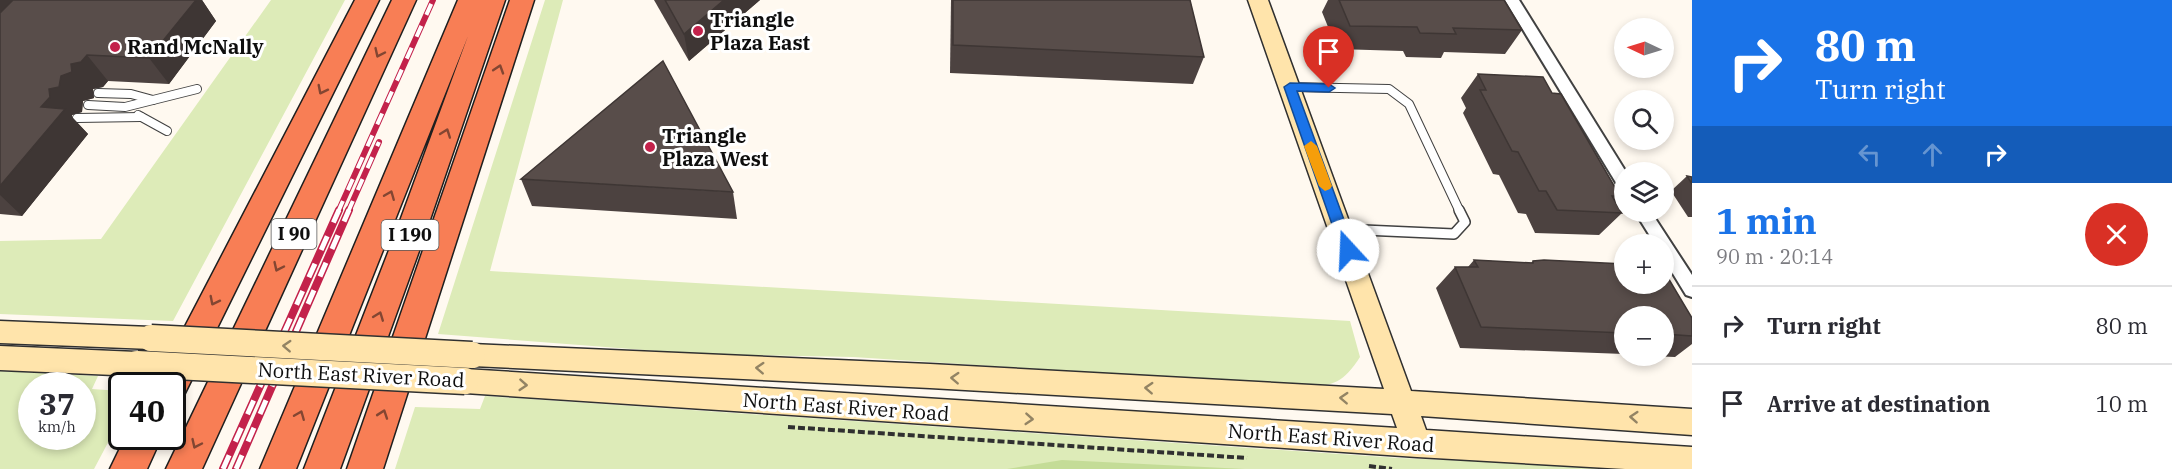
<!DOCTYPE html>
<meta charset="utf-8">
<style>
body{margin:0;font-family:"IBM Plex Serif",serif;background:#f7f7f7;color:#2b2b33;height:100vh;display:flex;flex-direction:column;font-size:22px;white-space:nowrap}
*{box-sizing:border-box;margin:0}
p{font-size:20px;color:#7c7c81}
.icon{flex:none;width:33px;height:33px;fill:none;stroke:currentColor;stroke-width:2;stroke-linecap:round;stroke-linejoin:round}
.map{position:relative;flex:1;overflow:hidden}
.details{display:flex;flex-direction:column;background:#fff;width:480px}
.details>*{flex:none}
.top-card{background:#1a73e8;color:#fff;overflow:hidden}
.needle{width:39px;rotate:274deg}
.buttons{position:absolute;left:1614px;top:18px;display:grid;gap:12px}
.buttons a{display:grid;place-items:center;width:60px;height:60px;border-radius:50%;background:#fff;box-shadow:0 3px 9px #0003;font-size:30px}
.speed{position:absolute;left:18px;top:372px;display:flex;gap:12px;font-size:30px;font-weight:700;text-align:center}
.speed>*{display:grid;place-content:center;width:78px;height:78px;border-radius:50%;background:#fff;box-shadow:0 3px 9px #0003;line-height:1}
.speed small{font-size:15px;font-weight:400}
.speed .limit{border:3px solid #111;border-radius:9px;background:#fff;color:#111}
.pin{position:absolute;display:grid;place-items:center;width:51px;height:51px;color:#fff;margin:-62px -26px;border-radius:50% 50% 50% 0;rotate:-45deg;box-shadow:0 0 6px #0007}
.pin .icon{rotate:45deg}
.me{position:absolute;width:66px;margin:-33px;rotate:340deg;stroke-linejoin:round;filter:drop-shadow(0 0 4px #0008)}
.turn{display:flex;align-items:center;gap:21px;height:126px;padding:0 24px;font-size:27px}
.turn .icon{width:78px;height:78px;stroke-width:2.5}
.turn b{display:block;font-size:42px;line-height:51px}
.lanes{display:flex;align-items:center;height:57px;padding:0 24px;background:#0003;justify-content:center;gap:30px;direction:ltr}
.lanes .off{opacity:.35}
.round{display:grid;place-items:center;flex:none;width:63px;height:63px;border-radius:32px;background:#f7f7f7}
.summary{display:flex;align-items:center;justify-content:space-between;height:102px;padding:0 24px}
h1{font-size:36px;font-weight:700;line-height:45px;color:#1a73e8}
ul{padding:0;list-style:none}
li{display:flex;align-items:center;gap:18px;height:78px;padding:0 24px;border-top:2px solid #e1e1e2}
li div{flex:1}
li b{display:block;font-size:22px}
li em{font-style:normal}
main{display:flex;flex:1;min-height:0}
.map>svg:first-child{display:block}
</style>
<main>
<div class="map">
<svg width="1692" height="469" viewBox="0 0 1692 469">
<rect width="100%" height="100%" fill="#fff9f0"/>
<!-- green -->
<g fill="#ddebb8" fill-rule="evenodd">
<polygon points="271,0 345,0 173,321 0,314 0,241 101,239"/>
<path d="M545,0H563L490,271L1350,321L1360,357C1341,387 1328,387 1295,386L853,357L696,354L438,334Z"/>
<path d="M0,371L98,376L92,389L121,391V418L94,469H0ZM32,386H82V436H32Z"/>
<polygon points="485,396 1399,458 1660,469 395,469 415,407 480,409"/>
</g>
<!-- forest -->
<polygon fill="#c4dc97" points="1062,460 1245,469 1007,469"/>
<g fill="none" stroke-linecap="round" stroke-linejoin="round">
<defs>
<g id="lane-far1">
<polyline points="1290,87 1389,89 1409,104 1460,212"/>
<polyline points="98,93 131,94 153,100"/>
<polyline points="88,105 125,107 197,89"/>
<polyline points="138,115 167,131"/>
<polyline points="77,118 141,117"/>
</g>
<polyline id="lane" points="1341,229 1454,234 1465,222 1459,210"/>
<g id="street">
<polygon points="1505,0 1519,0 1626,172 1624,188 1618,186"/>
<polygon points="1635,212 1651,212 1692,275 1692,297 1686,295 1664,259 1664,244 1655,244"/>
</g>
<g id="secondary">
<polygon points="1248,0 1268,0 1411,391 1692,409 1692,435 1421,416 1426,430 1692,447 1692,469 1625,469 1417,457 465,393 455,389 452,381 455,373 465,369 1397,428 1392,414 930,388 472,366 463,363 459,355 463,347 472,344 930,364 1384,389"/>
<polygon points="0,321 151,327 160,330 164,338 160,346 151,349 0,343"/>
<polygon points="0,346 137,352 146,356 150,364 146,372 137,376 0,370"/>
</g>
<g id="highway">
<polygon points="355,0 379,0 183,397 172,400 172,386 154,386"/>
<polygon points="392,0 416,0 202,469 166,469"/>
<polygon points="458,0 505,0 423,240 340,469 304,469 393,240 468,36 296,469 260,469"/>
<polygon points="510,0 534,0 383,469 347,469"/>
<polygon points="126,436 162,436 147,469 110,469"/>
</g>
</defs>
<!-- lane-far1 casing -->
<use href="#lane-far1" stroke="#414141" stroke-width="10"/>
<!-- lane casing -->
<use href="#lane" stroke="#414141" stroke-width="12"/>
<!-- street casing -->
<use href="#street" stroke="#414141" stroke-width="4"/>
<!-- secondary casing -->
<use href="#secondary" stroke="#303030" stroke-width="3"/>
<!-- highway casing -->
<use href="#highway" stroke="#1f1f1f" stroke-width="3"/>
<!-- path -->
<g stroke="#303030" stroke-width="4" stroke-dasharray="7 3" stroke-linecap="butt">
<polyline points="788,427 1247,458"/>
<polyline points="1369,466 1392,469"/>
</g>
<!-- lane-far1 -->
<use href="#lane-far1" stroke="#fff" stroke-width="8"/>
<!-- lane -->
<use href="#lane" stroke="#fff" stroke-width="9"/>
<!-- street -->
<use href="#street" fill="#fff" fill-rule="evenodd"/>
<!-- secondary -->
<use href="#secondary" fill="#ffe4ab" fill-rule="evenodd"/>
<!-- highway -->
<use href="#highway" fill="#f87e55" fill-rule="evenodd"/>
<defs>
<g id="rail-far1">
<polyline points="338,212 433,0"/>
<polyline points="348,212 379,142"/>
</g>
<g id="rail">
<polyline points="223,469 339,210"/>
<polyline points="236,469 349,210"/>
</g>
</defs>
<!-- rail-far1 casing -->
<use href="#rail-far1" stroke="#c3224b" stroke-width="6"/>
<!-- rail casing -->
<use href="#rail" stroke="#c3224b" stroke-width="8"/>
<!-- rail-far1 -->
<use href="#rail-far1" stroke="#fff" stroke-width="4" stroke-dasharray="12" stroke-linecap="butt"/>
<!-- rail -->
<use href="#rail" stroke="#fff" stroke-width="5" stroke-dasharray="15" stroke-linecap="butt"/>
<defs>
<g id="secondary-bridge">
<polyline points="151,338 472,355"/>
<polyline points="137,364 465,381"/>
</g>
</defs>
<!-- secondary-bridge casing -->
<use href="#secondary-bridge" stroke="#303030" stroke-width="29" stroke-linecap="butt"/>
<!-- secondary-bridge -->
<use href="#secondary-bridge" stroke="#ffe4ab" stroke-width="26"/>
</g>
<!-- wall -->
<g fill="#4c4240">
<polygon points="0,0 202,0 216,21 169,84 108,81 103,87 93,89 94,98 83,101 82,112 72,115 72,117 88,134 22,216 0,214"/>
<polygon points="654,0 760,0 689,61"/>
<polygon points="951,0 1190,0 1204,57 1193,84 950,73"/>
<polygon points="1328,0 1504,0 1522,30 1505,54 1444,52 1441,58 1406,57 1403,51 1337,49 1322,12"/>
<polygon points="1478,74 1552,93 1620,196 1615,202 1622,213 1599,235 1535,233 1526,214 1518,213 1499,175 1493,174 1463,113 1466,108 1461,98"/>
<polygon points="1687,176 1692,177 1692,217 1688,217 1671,191"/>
<polygon points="521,179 733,192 737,219 532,206"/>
<polygon points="1474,260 1531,263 1533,261 1692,318 1692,344 1675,357 1649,356 1664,356 1664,316 1624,316 1624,354 1460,348 1436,288 1455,267 1468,267"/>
</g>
<!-- shaded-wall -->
<g fill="#3e3634">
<polygon points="0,0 43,0 0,46"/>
<polygon points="196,0 202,0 216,21 169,84 149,58"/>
<polygon points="724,0 760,0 689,61 684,34"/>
<polygon points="87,55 108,81 103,87 93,89 94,98 83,101 82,112 72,115 72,117 88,134 22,216 0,195 0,186 41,107 49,89 71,64"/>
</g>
<!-- building -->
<g fill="#584d4a" stroke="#3e3634" stroke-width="1.5">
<polygon points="13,0 196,0 149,58 87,55 81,62 71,64 72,72 61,76 59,87 49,89 50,97 41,107 65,109 0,186 0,13"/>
<polygon points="665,0 724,0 684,34"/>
<polygon points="953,0 1190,0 1204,57 953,45"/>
<polygon points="1339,0 1504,0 1522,30 1453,28 1456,34 1420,33 1417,27 1350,26"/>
<polygon points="663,61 733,192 521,179"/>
<polygon points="1478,74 1543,77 1552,93 1561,94 1620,196 1612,196 1622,213 1557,210 1546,191 1539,191 1518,152 1512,151 1480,90 1486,90"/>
<polygon points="1687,176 1692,177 1692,184"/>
<polygon points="1474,260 1533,263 1533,261 1544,260 1624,264 1624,284 1664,284 1664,271 1692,318 1692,336 1664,334 1664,316 1624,316 1624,333 1481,327 1455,267 1478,267"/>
</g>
<!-- one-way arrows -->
<defs><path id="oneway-chevron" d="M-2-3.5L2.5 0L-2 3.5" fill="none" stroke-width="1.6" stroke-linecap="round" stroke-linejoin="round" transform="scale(1.5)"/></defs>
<g stroke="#834632">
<use href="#oneway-chevron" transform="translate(379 53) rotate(115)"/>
<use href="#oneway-chevron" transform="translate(499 69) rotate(-72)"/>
<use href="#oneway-chevron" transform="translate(322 90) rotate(117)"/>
<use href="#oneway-chevron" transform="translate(446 133) rotate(-70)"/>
<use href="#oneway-chevron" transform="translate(390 195) rotate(-68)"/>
<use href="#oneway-chevron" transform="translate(278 267) rotate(115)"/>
<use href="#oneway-chevron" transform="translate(214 301) rotate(117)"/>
<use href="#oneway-chevron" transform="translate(379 316) rotate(-69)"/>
<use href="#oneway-chevron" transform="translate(383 414) rotate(-71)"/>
<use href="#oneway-chevron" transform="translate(300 415) rotate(-68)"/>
<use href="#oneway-chevron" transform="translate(196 444) rotate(115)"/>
</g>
<g stroke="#938464">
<use href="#oneway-chevron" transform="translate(287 346) rotate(-177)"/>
<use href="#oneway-chevron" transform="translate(760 368) rotate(-177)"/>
<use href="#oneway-chevron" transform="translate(955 378) rotate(-177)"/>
<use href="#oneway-chevron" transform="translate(523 385) rotate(4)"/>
<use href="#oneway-chevron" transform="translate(1149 388) rotate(-177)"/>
<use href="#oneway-chevron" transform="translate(1344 398) rotate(-177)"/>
<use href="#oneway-chevron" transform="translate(1634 417) rotate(-176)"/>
<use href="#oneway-chevron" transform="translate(1029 419) rotate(4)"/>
</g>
<!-- route -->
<polygon fill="#1a73e8" stroke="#114b97" stroke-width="1.5" points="1290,83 1329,84 1335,88 1329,92 1297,91 1355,250 1353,254 1348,256 1341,250 1284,87"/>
<!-- slow -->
<polygon fill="#f59e0b" points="1311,141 1317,146 1332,186 1330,189 1325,191 1319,186 1304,146"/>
<!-- markers -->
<g fill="#c3224b" stroke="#fff" stroke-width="2">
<circle cx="698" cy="31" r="6"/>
<circle cx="115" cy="47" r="6"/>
<circle cx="650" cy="147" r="6"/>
</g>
<g text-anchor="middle" stroke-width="6" stroke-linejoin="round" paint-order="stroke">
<!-- shield labels -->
<g fill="#fff" stroke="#565656" stroke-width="1.5">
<rect x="271.5" y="219" width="45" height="30" rx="4.5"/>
<rect x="381.5" y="220" width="57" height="30" rx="4.5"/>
</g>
<g font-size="18" font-weight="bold" fill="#0e0e0e">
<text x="294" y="240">I 90</text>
<text x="410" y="241">I 190</text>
</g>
<!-- poi labels -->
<g font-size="20" font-weight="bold" fill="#0e0e0e" stroke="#fff" text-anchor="start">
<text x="710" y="27">Triangle<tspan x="710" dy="23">Plaza East</tspan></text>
<text x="127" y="54">Rand McNally</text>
<text x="662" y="143">Triangle<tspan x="662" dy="23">Plaza West</tspan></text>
</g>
<!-- street labels -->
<g font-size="20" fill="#0e0e0e" stroke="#fff">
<text transform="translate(361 375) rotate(3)" y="7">North East River Road</text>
<text transform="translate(846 407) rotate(4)" y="7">North East River Road</text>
<text transform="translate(1331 438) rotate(4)" y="7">North East River Road</text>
</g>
</g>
</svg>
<div class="buttons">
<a><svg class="needle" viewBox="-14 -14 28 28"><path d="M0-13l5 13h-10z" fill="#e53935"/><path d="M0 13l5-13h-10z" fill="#7c7c81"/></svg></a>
<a><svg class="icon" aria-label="search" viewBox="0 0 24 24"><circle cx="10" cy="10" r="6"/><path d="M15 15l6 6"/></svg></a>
<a><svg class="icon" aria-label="layers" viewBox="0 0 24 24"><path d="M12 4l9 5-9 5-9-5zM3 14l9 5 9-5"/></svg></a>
<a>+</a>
<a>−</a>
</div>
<div class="speed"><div>37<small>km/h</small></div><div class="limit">40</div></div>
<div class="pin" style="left:1329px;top:88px;background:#d93025"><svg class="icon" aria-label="arrive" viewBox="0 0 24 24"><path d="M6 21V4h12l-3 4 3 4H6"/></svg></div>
<svg class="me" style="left:1348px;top:250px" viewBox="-20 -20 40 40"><circle r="19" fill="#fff"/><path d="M0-13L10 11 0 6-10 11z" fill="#1a73e8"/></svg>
</div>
<section class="details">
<div class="top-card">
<div class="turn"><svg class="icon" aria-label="right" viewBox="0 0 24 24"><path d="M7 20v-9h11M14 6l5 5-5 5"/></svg><div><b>80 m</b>Turn right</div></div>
<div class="lanes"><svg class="icon off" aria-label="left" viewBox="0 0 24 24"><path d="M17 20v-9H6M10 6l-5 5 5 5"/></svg><svg class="icon off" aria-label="ahead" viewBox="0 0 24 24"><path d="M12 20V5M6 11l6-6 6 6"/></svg><svg class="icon" aria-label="right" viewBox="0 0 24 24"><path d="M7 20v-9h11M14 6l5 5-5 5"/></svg></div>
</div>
<div class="summary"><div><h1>1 min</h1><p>90 m · 20:14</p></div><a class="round" style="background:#d93025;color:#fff"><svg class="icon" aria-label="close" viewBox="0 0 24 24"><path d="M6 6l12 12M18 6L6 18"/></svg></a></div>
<ul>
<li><svg class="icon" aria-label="right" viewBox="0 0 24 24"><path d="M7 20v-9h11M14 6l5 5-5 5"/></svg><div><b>Turn right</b></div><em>80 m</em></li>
<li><svg class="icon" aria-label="arrive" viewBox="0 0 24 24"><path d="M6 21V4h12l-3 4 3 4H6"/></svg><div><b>Arrive at destination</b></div><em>10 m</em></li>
</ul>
</section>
</main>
